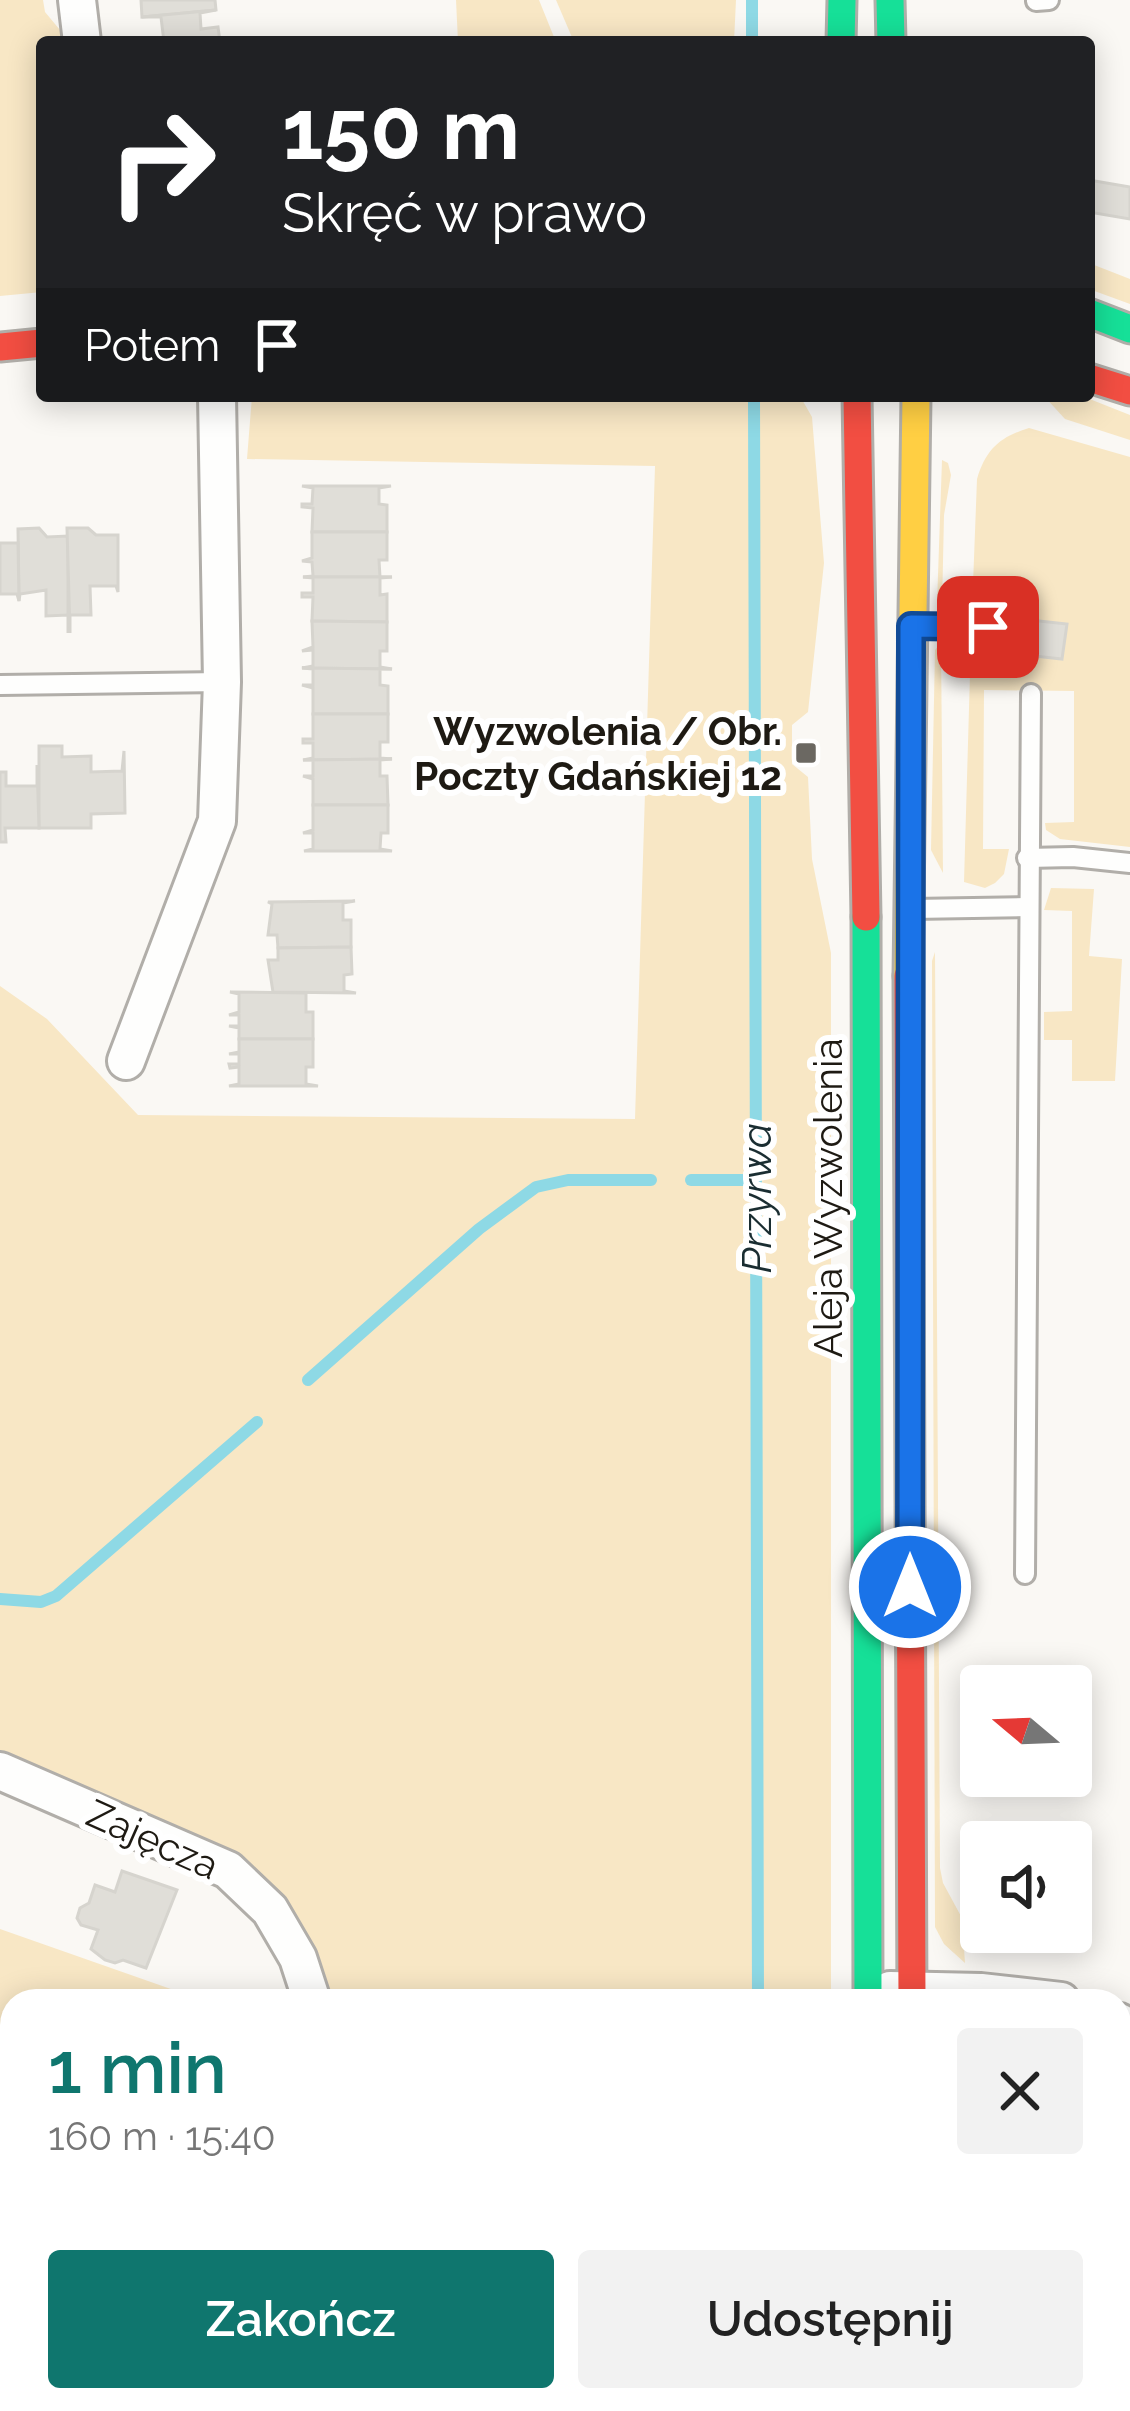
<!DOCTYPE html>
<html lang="pl">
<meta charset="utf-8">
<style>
body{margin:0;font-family:Raleway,sans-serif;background:#f2f2f2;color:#222;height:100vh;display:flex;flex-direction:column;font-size:45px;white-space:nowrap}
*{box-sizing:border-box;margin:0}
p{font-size:39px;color:#767676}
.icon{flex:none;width:66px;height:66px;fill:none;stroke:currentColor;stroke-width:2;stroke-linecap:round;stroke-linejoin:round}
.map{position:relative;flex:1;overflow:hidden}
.sheet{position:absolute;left:0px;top:1989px;width:1131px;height:423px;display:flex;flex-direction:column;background:#fff;border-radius:36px 36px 0 0;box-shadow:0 6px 30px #0003}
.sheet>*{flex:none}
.hud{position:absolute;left:36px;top:36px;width:1059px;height:366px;border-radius:12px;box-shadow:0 6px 30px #0003;background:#202124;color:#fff;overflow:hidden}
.needle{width:78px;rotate:289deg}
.tools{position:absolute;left:960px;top:1665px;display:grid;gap:24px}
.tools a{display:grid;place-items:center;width:132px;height:132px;border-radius:12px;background:#fff;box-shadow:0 6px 30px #0003;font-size:60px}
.pin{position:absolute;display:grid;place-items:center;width:102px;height:102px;color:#fff;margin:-51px;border-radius:24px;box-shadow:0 6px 18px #0006}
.me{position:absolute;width:132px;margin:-66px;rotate:0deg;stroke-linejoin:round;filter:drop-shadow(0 0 9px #0008)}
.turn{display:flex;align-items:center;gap:42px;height:252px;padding:0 48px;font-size:54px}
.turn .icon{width:156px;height:156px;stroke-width:2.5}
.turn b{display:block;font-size:84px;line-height:102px}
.then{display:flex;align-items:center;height:114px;padding:0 48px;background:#0003;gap:24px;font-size:45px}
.round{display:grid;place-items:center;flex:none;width:126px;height:126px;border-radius:12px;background:#f2f2f2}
.headline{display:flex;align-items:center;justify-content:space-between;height:204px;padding:0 48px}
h1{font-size:72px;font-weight:600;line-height:90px;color:#0f766e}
.action{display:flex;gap:24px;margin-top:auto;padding:24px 48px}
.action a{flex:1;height:138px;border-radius:12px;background:#0f766e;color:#fff;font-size:48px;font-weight:600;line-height:138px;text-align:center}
.action a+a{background:#f2f2f2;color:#222}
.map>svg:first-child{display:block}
</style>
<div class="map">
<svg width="1130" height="2411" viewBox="0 0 1130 2411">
<rect width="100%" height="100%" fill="#faf8f4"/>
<!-- built -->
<g fill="#fbf3e2">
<polygon points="1119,2368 1127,2371 1127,2411 999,2411 999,2400 1119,2400"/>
<polygon points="72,2400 256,2400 289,2411 69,2411"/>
</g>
<!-- green -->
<g fill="#f8e7c5">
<polygon points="0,0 43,0 45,12 70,42 42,42 42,292 0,296"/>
<polygon points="456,0 539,0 556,42 458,42"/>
<polygon points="556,0 736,0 734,42 574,42"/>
<polygon points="1089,263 1130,279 1130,304 1089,289"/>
<polygon points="252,396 800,396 812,417 824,563 808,712 792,725 792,764 808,777 812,859 831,953 831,2001 326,2001 303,1932 0,1758 0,986 47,1019 138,1115 635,1119 655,466 247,459"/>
<polygon points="1044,396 1082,396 1130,415 1130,440 1065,419"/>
<path d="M1029,428L1130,457V847L1060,839L1046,830L1045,823L1074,822V691L984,690L983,849H1009L1004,874L995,883L985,888L964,882L971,639L1026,645V655L1062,658L1066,624L972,611L977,479C986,449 1000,437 1029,428Z"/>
<polygon points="942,460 948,463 951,475 944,515 942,608 937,604"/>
<polygon points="941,643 943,873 931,850 935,650"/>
<polygon points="1051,888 1094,889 1089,956 1122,959 1115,1081 1072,1081 1072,1040 1044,1040 1044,1012 1072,1011 1072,911 1044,910"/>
<polygon points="935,952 940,1868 943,1883 962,1918 965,1963 944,1944 935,1927 932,961"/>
<polygon points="0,1929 205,2001 12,2001 12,2165 0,2161"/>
<polygon points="506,2400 831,2400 831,2411 510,2411"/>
</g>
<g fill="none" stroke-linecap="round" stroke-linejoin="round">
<!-- stream -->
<g stroke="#8ed9e5" stroke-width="12">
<polyline points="752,42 752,0"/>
<polyline points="754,396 758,2001"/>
<polyline points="691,1180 753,1180"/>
<polyline points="308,1380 479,1229 536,1187 568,1180 651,1180"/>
<polyline points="0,1599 41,1602 56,1596 257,1422"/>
<polyline points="760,2411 760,2400"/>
</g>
</g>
<!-- building -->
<g fill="#e0ded8" stroke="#d6d4ce" stroke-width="3">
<polygon points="141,0 215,0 216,10 142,17"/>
<polygon points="216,10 200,13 201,29 218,27 220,42 164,42 161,17 142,17"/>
<polygon points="1089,180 1130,187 1130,219 1089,212"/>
<polygon points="302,486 391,486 379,488 379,504 387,505 387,532 312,532 313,508 302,507 302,504 312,504 313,488"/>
<polygon points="39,528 47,537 68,536 68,633 68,615 46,616 46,590 20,594 19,601 18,529"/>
<polygon points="67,528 88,528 96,535 118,535 118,592 116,586 90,586 91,615 70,615 70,633"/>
<polygon points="312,532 387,532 387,560 379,560 380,577 392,577 303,577 313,576 312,562 302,561 312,558"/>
<polygon points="0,543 18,543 19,601 17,594 0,594"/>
<polygon points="392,577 380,578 380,595 387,594 387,622 312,621 313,597 302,597 302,593 313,593 313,578 303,577"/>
<polygon points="1030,620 1067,624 1062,659 1025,655"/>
<polygon points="312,621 387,622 387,651 380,651 380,667 392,669 302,668 313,666 313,650 302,651 313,647"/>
<polygon points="302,668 392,669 380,669 380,685 388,686 388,714 313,714 313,688 302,685 313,685 313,669"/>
<polygon points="313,714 388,714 388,742 380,742 380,758 392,759 303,760 313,758 313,743 303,743 303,739 313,739"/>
<polygon points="39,746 62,746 62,757 91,756 91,772 122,771 124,751 125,813 91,814 91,828 39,828"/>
<polygon points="392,759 380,760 380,776 387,776 388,805 313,805 313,779 303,776 313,776 313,760 303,760"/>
<polygon points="37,765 39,828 5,828 6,842 0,842 0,772 6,772 6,786 37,786"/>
<polygon points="313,805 388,805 388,833 381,833 380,849 392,851 304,851 313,849 313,833 303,833 313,830"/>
<polygon points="355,901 343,903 343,920 351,920 351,947 278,948 277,935 268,935 272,904 268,902"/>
<polygon points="351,947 352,974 344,975 344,991 356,993 273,992 268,960 278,960 278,948"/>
<polygon points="230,992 306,993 306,1012 313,1012 313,1039 239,1039 239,1028 229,1026 239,1026 239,1015 229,1015 239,1012 239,994"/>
<polygon points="239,1039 313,1039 313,1067 306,1067 306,1084 318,1086 229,1086 239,1084 239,1067 230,1068 229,1064 239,1064 239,1054 229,1054 239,1052"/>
<polygon points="122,1871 177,1890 146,1968 123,1960 115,1963 105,1960 91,1949 98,1930 81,1925 77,1918 80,1908 89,1903 95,1885 115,1892"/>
<polygon points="12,2218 12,2287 0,2284 0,2260"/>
<polygon points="1049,2400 1092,2400 1093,2411 1049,2411"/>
</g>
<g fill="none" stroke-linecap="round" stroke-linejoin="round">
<defs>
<g id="lane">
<polyline points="1036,1 1049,0"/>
<polyline points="916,625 1014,630"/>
<polyline points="0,685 222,682"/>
<polyline points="1027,858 1073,857 1130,863"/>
<polyline points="913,909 1027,907"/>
<polyline points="1025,1574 1031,694"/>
<polyline points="0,2330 12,2334"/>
<polyline points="225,2400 260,2411"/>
</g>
<g id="street">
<polyline points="77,0 82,42"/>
<polyline points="126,1061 217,821 222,682 217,396"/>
<polyline points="0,1771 228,1870 270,1910 298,1958 312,2001"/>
<polyline points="890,1990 981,1992 1061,2001"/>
<polyline points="1119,2022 1130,2028"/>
<polyline points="456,2400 461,2411"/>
</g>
<g id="fast">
<polyline points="890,0 891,42"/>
<polyline points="841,42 842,0"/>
<polyline points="1089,313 1130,329"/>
<polyline points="866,917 868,2001"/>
<polyline points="912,2400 912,2411"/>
</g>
<g id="slow">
<polyline points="908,976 916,396"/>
<polyline points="869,2400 869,2411"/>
</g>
<g id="jam">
<polyline points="0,347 42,343"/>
<polyline points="1089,378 1130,391"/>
<polyline points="857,396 866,917"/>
<polyline points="908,976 912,2001"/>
</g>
</defs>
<!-- lane casing -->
<use href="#lane" stroke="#b1aea9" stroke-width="24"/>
<!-- street casing -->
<use href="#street" stroke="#b1aea9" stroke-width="42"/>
<!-- fast casing -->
<use href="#fast" stroke="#b1aea9" stroke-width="33"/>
<!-- slow casing -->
<use href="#slow" stroke="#b1aea9" stroke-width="33"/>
<!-- jam casing -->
<use href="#jam" stroke="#b1aea9" stroke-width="33"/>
<!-- lane -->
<use href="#lane" stroke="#fefefd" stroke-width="18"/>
<!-- street -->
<use href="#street" stroke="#fefefd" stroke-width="36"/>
<!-- fast -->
<use href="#fast" stroke="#16e098" stroke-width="27"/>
<!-- slow -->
<use href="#slow" stroke="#ffcf43" stroke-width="27"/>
<!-- jam -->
<use href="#jam" stroke="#f24e42" stroke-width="27"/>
</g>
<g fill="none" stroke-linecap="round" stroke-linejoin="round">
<defs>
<polyline id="route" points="910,1587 911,626 988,627"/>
</defs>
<!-- route casing -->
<use href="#route" stroke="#114b97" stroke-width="30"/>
<!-- route -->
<use href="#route" stroke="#1a73e8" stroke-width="21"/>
</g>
<!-- markers -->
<rect fill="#6b6862" stroke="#fff" stroke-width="4.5" x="794" y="741" width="24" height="24" rx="6"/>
<g text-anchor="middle" stroke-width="12" stroke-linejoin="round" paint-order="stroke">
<!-- poi labels -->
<g font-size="39" font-weight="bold" fill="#1e1a13" stroke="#fff" text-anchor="end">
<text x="782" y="745">Wyzwolenia / Obr.<tspan x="782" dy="45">Poczty Gdańskiej 12</tspan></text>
</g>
<!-- street labels -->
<g font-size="39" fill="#1e1a13" stroke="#fff">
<text transform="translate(828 1198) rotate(-90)" y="14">Aleja Wyzwolenia</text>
<text transform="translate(153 1839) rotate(24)" y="14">Zajęcza</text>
</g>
<!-- water labels -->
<g font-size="42" font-style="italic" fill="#1a2d31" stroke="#fff">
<text transform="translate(756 1198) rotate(-90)" y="15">Przyrwa</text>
</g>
</g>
</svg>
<div class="tools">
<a><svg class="needle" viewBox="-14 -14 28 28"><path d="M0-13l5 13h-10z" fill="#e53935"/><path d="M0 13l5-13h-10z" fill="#767676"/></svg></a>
<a><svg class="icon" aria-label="sound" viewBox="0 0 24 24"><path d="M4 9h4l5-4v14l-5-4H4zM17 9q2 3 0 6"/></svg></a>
</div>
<div class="pin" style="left:988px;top:627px;background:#d93025"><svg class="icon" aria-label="arrive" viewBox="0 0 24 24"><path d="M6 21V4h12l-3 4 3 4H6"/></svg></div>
<svg class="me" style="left:910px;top:1587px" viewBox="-20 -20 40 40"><circle r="17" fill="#1a73e8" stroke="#fff" stroke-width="3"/><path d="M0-11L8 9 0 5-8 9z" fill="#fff"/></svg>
<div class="hud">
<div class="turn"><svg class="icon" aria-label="right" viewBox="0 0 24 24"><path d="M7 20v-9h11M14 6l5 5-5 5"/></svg><div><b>150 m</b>Skręć w prawo</div></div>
<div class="then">Potem<svg class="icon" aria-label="arrive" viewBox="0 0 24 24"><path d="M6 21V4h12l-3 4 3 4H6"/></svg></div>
</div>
<section class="sheet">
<div class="headline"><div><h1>1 min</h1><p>160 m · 15:40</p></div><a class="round"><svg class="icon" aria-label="close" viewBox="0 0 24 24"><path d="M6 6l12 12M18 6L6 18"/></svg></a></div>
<div class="action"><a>Zakończ</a><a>Udostępnij</a></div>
</section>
</div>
